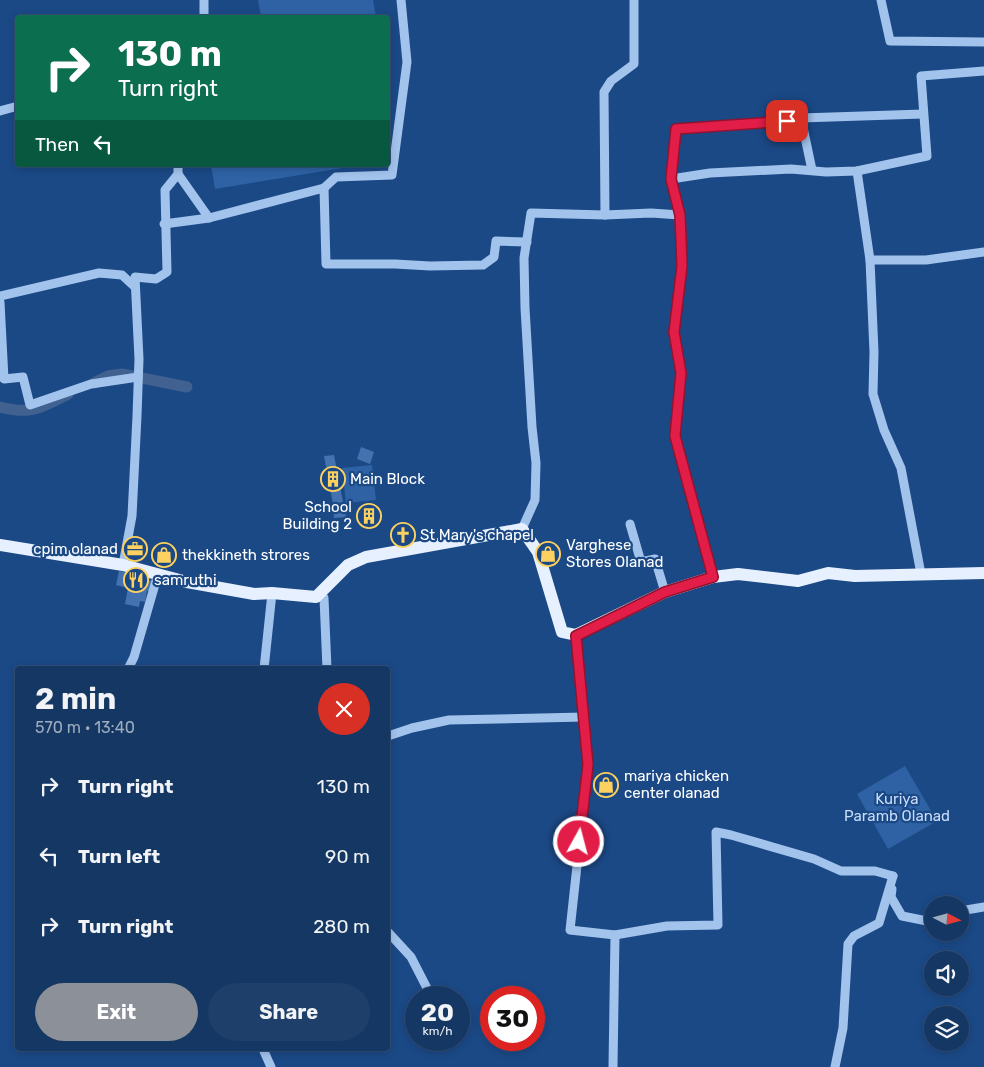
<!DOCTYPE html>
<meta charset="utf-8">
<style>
body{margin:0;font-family:Rubik,sans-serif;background:#1d3f6a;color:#f1f3f6;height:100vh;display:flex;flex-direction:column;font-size:19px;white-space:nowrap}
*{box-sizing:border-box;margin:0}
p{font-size:16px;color:#9dacbf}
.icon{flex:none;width:28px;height:28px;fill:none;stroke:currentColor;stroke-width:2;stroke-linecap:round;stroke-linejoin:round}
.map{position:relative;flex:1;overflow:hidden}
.details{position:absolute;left:15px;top:666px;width:375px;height:385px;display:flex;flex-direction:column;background:#143764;border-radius:5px;box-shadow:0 2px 8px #0003,0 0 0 1px #335178}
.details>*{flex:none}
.guide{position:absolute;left:15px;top:15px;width:375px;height:152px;border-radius:5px;box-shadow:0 2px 8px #0003,0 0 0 1px #335178;background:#0b6e4f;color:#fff;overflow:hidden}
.needle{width:32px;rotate:96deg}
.controls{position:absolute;left:924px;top:896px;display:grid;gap:10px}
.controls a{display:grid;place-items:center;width:45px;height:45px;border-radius:50%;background:#143764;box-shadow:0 2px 8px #0003,0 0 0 1px #335178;font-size:25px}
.speed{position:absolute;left:405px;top:986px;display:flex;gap:10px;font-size:25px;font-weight:700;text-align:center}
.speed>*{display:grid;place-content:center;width:65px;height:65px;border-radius:50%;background:#143764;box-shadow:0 2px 8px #0003,0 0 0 1px #335178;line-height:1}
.speed small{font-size:12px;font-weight:400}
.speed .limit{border:8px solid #d22;background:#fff;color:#111}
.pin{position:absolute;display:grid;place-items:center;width:42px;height:42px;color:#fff;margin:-21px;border-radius:10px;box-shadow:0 2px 8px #0006}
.me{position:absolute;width:55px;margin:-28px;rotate:7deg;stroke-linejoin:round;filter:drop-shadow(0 0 4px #0008)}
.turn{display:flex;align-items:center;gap:18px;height:105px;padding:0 20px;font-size:22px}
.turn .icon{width:65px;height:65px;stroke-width:2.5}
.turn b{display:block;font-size:35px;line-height:42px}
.then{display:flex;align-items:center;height:48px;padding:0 20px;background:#0003;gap:10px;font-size:19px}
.round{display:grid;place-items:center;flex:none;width:52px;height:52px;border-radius:26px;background:#1d3f6a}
.summary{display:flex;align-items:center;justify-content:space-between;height:85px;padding:0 20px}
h1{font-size:30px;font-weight:700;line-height:38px}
.primary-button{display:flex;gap:10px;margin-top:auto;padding:10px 20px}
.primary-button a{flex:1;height:58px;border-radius:30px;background:#8c9099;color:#fff;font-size:20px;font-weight:700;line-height:58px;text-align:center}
.primary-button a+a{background:#1d3f6a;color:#f1f3f6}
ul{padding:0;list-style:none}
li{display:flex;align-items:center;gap:15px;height:70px;padding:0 20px}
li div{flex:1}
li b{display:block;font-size:19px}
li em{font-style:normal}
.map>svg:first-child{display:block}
</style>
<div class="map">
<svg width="984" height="1067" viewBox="0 0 984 1067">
<rect width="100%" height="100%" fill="#1b4986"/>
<!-- green -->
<g fill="#2e62a4">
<polygon points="258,0 373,0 376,17 261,17"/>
<polygon points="211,165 361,165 215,189"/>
<polygon points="372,465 376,500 346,503 342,468"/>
<polygon points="905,766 937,821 888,849 857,794"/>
</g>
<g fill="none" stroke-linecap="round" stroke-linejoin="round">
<!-- canal -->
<g stroke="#416290" stroke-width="11">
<polyline points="94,383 108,376 122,374 187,387"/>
<path d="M0,407C31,415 41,408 68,394"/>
</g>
</g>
<!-- building -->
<g fill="#4472b0">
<polygon points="361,447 374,452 370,464 357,459"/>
<polygon points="334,455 343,502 333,504 324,456"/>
<polygon points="375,504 377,527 364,528 361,505"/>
<polygon points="345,507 346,517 334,518 333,509"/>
<polygon points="119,571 150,577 149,580 153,581 151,592 147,591 145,602 140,601 139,607 125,604 128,588 116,585"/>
</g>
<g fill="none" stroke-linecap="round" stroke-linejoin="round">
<!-- minor -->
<g stroke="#a2c3ec" stroke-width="9">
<polyline points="881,0 890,41 984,42"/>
<polyline points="204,18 204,0"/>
<polyline points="0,111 18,106"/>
<polyline points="812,170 801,118 923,114"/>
<polyline points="857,171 870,260"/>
<polyline points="178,174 209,218 324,188 326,264 395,264 430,266 483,265 494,257 496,241 527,242"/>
<polyline points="671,179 677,129 802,120"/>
<polyline points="324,188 336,177 392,175 407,62 401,0"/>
<polyline points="605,215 651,213 680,215 671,179 710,173 791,169 826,172 857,171 927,156 921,76 984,71"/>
<polyline points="680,215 682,266 674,332 681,373 675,436 713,577"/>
<polyline points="164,224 209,218"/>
<polyline points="0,296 99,273 122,275 135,287"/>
<polyline points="0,302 4,379 23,377 30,405 91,384 138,377"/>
<polyline points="630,524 641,562 655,559 665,592"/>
<polyline points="522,529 535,500 536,463 532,427 525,308 524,258 531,213 605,215 604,92 611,81 634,64 634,0"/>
<polyline points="123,565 132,516 137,416 139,359 135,277 156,279 167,272 165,190 178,174 178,165"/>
<polyline points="921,574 901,468 884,430 873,394 874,352 870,260 926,260 984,252"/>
<polyline points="316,597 324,598 327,669"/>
<polyline points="576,635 588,765 570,930 615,935 613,1067"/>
<polyline points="128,669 134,657 158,574"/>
<polyline points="264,669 272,593"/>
<polyline points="388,736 412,728 449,720 584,717"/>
<polyline points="892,889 891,897 902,916 932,922"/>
<polyline points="960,913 966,910 984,907"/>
<polyline points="388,932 411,957 429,992 439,998"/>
<polyline points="615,935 667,926 718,925 716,832 731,835 814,859 841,871 875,871 893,876"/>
<polyline points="459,1009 460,1009"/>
<polyline points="263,1049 271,1067"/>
<polyline points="835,1067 843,1028 848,944 854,936 879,923 893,876"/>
</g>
<!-- major -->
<polyline stroke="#e7f0ff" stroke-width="12" points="0,545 123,565 187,582 254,594 272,593 316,597 348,565 366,557 522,529 538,552 562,632 576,635 665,592 713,577 738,574 798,581 828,573 855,576 984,573"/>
</g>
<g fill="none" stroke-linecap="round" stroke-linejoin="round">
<defs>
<polyline id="route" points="579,842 588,765 576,636 665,592 713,577 675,436 681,373 674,332 682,266 680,215 671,179 676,129 787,121"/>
</defs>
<!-- route casing -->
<use href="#route" stroke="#92132f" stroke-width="12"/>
<!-- route -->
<use href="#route" stroke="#e11d48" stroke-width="9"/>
</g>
<!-- icons -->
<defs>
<symbol id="building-ring" viewBox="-11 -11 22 22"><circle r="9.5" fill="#1b4986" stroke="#fdd15f" stroke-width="1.5"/><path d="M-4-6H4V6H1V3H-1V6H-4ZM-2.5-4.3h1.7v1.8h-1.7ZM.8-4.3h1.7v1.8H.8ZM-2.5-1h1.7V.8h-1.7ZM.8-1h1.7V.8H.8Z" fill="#fdd15f"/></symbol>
<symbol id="church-ring" viewBox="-11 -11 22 22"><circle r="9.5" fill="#1b4986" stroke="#fdd15f" stroke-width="1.5"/><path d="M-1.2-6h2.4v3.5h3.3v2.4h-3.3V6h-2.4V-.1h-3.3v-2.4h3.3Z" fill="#fdd15f"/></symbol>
<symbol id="office-ring" viewBox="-11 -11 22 22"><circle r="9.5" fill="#1b4986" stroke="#fdd15f" stroke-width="1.5"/><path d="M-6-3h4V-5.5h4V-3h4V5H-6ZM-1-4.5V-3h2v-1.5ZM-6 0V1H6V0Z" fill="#fdd15f"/></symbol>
<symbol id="shop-ring" viewBox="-11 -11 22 22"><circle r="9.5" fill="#1b4986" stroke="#fdd15f" stroke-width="1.5"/><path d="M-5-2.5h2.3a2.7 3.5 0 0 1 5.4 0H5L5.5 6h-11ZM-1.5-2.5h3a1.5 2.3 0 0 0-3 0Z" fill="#fdd15f"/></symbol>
<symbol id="restaurant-ring" viewBox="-11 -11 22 22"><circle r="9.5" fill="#1b4986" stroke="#fdd15f" stroke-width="1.5"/><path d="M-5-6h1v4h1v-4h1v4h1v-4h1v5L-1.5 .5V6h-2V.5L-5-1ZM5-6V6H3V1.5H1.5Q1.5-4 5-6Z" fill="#fdd15f"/></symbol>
</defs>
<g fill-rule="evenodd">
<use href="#building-ring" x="319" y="465" width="28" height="28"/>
<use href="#building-ring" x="355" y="502" width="28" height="28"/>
<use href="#church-ring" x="389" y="521" width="28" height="28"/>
<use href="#office-ring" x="121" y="535" width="28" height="28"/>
<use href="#shop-ring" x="534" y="540" width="28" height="28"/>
<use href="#shop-ring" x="150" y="541" width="28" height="28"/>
<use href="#restaurant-ring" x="122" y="566" width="28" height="28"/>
<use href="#shop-ring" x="592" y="771" width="28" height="28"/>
</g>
<g text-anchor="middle" stroke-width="4.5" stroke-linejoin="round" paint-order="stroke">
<!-- poi labels -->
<g font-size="15" fill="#fff" stroke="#1b4986" text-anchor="start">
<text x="350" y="484">Main Block</text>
<text x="352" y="512" text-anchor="end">School<tspan x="352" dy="17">Building 2</tspan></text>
<text x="420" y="540">St Mary's chapel</text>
<text x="566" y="550">Varghese<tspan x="566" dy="17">Stores Olanad</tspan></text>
<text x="118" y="554" text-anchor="end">cpim olanad</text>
<text x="182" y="560">thekkineth strores</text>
<text x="154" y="585">samruthi</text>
<text x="624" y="781">mariya chicken<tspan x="624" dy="17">center olanad</tspan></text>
</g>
<!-- park labels -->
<g font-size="15" fill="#c8ddf9" stroke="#1b4986">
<text x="897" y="804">Kuriya<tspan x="897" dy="17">Paramb Olanad</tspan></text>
</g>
</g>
</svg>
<div class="controls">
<a><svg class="needle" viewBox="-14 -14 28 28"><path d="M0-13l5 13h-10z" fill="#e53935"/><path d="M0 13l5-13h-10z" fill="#9dacbf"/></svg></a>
<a><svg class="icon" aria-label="sound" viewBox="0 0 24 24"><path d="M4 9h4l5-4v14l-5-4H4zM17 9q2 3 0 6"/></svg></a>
<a><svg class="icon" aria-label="layers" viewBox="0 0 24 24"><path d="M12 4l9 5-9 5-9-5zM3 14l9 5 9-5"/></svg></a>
</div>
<div class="speed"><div>20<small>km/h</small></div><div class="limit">30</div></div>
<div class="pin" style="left:787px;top:121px;background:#d93025"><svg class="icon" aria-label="arrive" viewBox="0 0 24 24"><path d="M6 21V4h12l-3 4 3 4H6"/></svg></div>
<svg class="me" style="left:579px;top:842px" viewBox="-20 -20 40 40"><circle r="17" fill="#e11d48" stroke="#fff" stroke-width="3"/><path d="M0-11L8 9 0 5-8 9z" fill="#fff"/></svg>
<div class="guide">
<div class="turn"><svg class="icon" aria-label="right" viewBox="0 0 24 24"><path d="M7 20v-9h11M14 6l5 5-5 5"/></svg><div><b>130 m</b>Turn right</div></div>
<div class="then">Then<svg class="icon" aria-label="left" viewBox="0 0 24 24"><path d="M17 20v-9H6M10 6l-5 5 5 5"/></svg></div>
</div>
<section class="details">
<div class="summary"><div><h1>2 min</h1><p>570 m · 13:40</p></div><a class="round" style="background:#d93025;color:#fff"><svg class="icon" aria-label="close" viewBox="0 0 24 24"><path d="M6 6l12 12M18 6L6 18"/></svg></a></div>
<ul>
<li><svg class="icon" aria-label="right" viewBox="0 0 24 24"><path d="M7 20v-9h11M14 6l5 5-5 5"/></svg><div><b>Turn right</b></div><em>130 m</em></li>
<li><svg class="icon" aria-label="left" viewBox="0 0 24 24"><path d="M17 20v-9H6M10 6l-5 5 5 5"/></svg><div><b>Turn left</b></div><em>90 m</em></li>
<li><svg class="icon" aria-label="right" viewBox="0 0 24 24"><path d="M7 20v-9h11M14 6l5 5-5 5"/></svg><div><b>Turn right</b></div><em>280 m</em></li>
</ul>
<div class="primary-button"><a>Exit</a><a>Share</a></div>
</section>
</div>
